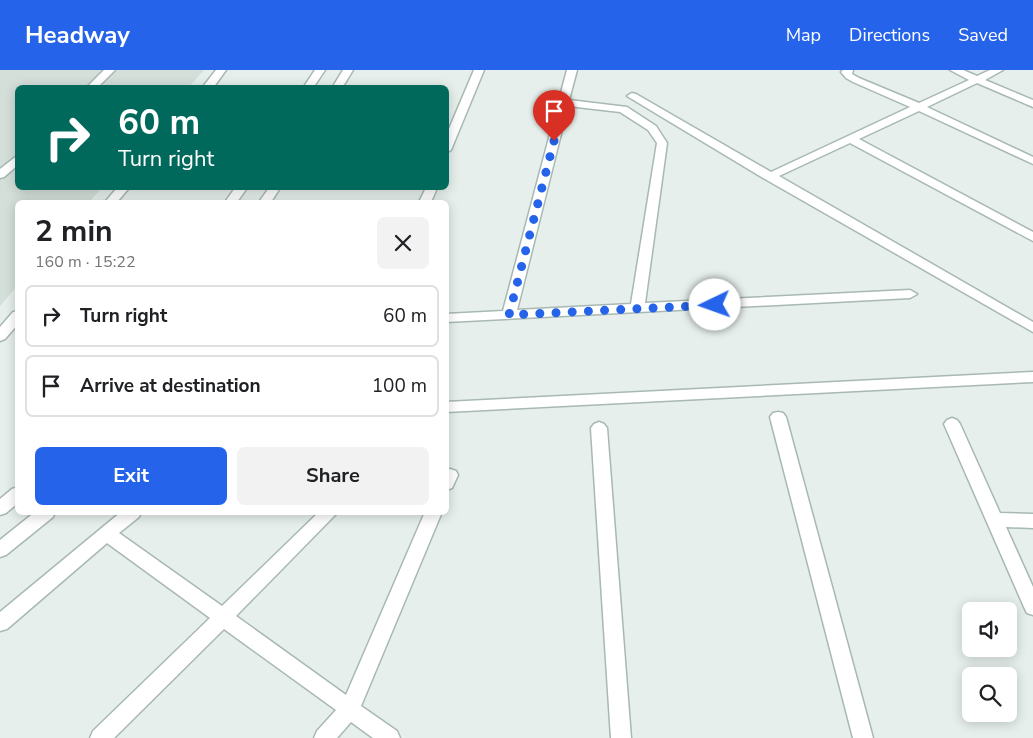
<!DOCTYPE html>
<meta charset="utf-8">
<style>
body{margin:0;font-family:"Nunito Sans",sans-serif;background:#f2f2f2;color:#202124;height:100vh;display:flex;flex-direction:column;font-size:19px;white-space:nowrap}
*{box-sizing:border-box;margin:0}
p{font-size:16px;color:#757577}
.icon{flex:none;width:28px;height:28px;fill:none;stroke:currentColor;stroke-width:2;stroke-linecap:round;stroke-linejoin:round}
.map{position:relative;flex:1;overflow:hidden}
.panel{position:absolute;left:15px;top:130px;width:434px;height:315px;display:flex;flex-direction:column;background:#fff;border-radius:8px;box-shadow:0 2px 12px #0003}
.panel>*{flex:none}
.top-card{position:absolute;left:15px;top:15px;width:434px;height:105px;border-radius:8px;box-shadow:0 2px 12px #0003;background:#00695c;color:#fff;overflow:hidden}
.controls{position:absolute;left:962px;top:532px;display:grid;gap:10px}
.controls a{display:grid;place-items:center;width:55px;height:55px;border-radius:8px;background:#fff;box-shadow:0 2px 12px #0003;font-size:25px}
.pin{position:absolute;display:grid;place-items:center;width:42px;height:42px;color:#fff;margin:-51px -21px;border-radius:50% 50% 50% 0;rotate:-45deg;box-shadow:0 0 5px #0007}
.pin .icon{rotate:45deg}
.me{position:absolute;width:55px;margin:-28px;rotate:267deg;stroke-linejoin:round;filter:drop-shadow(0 0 4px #0008)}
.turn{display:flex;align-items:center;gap:18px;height:105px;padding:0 20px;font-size:22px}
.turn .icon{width:65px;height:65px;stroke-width:2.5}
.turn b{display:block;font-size:35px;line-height:42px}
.round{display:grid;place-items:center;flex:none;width:52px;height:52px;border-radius:8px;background:#f2f2f2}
.summary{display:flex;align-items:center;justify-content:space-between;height:85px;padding:0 20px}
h1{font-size:30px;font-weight:700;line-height:38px}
.primary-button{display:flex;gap:10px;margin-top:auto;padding:10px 20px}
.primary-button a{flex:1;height:58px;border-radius:8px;background:#2563eb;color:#fff;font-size:20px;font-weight:700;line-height:58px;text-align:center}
.primary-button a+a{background:#f2f2f2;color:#202124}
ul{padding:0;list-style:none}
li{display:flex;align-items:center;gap:15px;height:62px;margin:0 10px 8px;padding:0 10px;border:2px solid #e0e0e0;border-radius:8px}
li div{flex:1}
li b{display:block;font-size:19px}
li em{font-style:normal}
header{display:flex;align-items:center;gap:30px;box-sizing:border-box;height:70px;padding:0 25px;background:#2563eb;color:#fff}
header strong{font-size:24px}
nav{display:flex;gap:28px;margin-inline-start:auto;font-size:18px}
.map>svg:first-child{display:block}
</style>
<header>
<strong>Headway</strong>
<nav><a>Map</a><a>Directions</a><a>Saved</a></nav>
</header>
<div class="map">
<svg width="1033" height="668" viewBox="0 0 1033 668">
<rect width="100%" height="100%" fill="#e6efeb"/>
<!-- built -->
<polygon fill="#d4dfda" points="0,0 204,0 189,17 18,18 18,118 102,118 89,132 18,132 17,216 0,236"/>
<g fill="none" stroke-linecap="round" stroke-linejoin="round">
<defs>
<g id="lane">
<polygon points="104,0 115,0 97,18 86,18"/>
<polygon points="18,85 18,95 4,107 0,108 0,99"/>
</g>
<g id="street">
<polygon points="216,0 226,0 213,18 202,18"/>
<polygon points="315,0 325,0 313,18 303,18"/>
<polygon points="343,0 353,0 342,18 332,18"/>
<polygon points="474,0 484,0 451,80 446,83 446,66"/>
<path d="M567,0H577L569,30L627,37L656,56L667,73L645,233L910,220L917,224L910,228L446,252V244L503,241ZM568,36L620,42L648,60L657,73L631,234L517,240Z"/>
<polygon points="843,0 853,0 852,4 859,8 919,33 969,10 950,0 963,0 977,6 990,0 1003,0 985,10 1033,30 1033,37 977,13 927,37 1033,87 1033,94 919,41 859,69 1033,162 1033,171 850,73 779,106 1033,252 1033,262 765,109 627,26 632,23 636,24 771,102 910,37 853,12 846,8 841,2"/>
<polygon points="117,118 129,118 117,132 105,132"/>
<polygon points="235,118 247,118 237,132 225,132"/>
<polygon points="269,118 280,118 271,132 259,132"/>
<polygon points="426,118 437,118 431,132 419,132"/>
<polygon points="18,241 18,254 5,269 0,271 0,257 13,242"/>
<polygon points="1033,302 1033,312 446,342 446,332"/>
<polygon points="778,342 783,343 786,347 873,668 853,668 770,347 773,343"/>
<polygon points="952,348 957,350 960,354 1000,443 1033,444 1033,458 1006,457 1033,517 1033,545 1027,543 1024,537 944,354 947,350"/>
<polygon points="599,352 604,354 607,358 631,668 611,668 591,358 594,354"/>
<polygon points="450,399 456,401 458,405 452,418 446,420 446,400"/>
<polygon points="18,417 18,433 6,443 0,445 0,429 12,419"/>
<polygon points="35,442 55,442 53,447 6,485 0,487 0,470"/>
<polygon points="121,442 141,442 139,447 119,463 222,536 319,442 338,442 236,546 346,625 425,442 442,442 361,636 397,661 400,668 373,668 351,652 337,668 314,668 317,661 336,640 224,559 114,668 90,668 93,661 210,548 107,473 7,559 0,561 0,542"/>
</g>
</defs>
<!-- lane casing -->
<use href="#lane" stroke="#a8b8b2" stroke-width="3"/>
<!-- street casing -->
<use href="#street" stroke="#a8b8b2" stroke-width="3"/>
<!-- lane -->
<use href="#lane" fill="#fff" fill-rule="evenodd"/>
<!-- street -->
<use href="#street" fill="#fff" fill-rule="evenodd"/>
</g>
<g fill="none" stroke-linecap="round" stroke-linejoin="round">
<!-- route -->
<polyline stroke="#2563eb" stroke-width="9" stroke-dasharray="0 16.2" points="554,71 509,245 715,235"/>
</g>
</svg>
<div class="controls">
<a><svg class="icon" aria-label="sound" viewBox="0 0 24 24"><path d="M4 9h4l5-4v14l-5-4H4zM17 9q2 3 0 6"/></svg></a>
<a><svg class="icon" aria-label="search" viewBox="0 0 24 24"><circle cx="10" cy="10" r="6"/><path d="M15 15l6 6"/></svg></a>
</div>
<div class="pin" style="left:554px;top:71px;background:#d93025"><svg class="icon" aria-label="arrive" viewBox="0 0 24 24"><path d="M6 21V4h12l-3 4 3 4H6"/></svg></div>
<svg class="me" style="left:715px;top:235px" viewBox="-20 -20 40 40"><circle r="19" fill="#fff"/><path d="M0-13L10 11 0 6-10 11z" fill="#2563eb"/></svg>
<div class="top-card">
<div class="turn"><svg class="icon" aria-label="right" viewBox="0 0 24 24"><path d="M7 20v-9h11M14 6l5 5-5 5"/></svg><div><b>60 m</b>Turn right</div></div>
</div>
<section class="panel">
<div class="summary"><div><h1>2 min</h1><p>160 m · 15:22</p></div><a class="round"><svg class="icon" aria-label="close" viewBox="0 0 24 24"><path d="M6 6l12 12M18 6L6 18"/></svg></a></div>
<ul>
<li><svg class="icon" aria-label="right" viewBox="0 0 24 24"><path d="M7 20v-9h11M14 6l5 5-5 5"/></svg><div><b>Turn right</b></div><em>60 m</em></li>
<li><svg class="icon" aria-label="arrive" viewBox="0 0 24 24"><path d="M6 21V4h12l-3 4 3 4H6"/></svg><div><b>Arrive at destination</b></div><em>100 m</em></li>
</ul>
<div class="primary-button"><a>Exit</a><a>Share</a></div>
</section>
</div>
